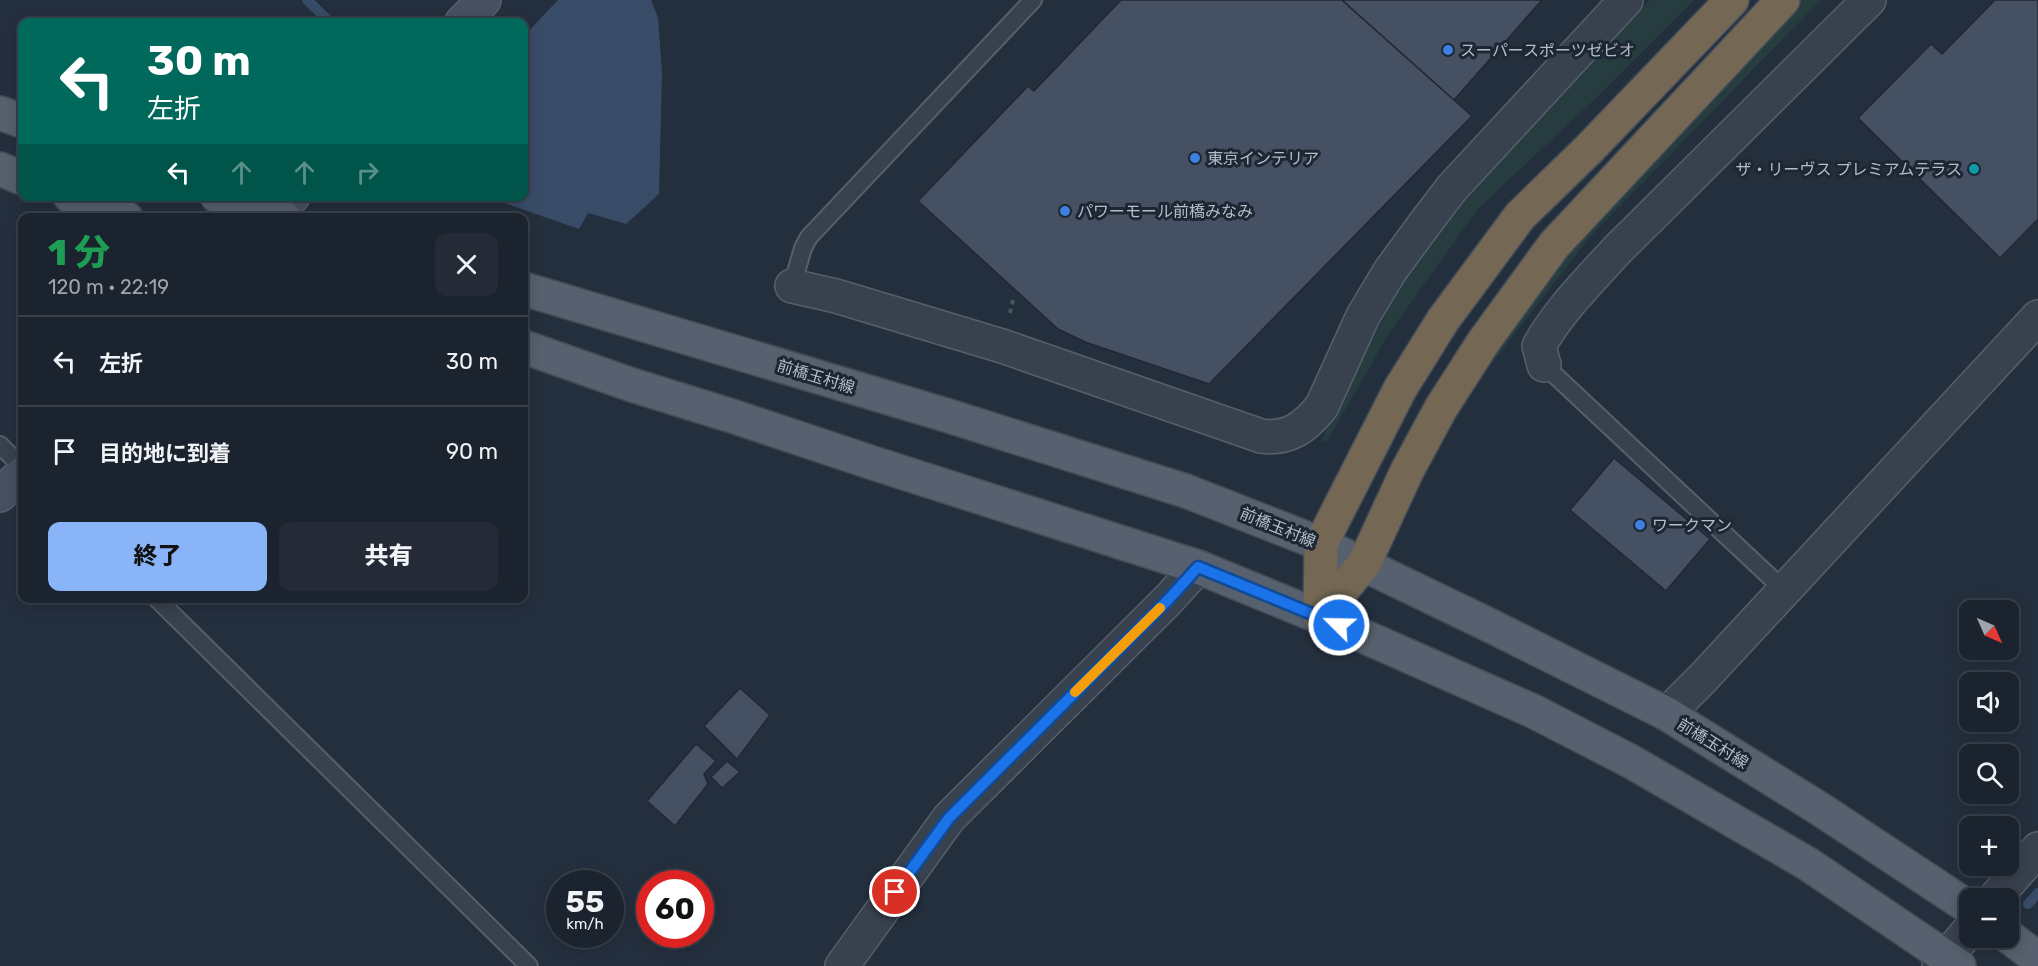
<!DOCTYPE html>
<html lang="ja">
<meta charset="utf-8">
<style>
body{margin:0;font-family:Rubik,"Noto Sans JP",sans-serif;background:#242b36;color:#f1f3f6;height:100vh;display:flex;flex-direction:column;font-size:22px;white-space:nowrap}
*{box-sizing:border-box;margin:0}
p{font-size:20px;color:#a0a4aa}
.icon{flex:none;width:33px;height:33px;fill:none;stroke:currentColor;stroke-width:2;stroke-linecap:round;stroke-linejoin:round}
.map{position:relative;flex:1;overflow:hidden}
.panel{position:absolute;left:18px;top:213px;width:510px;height:390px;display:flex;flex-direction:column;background:#1b232e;border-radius:12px;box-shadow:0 3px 15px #0003,0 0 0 2px #39404a}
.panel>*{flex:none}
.guide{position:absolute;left:18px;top:18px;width:510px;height:183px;border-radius:12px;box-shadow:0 3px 15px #0003,0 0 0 2px #39404a;background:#00695c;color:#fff;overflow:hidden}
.needle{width:39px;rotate:135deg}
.fabs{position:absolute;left:1959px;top:600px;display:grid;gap:12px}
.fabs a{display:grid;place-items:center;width:60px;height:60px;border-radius:12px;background:#1b232e;box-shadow:0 3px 15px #0003,0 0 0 2px #39404a;font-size:30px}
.speed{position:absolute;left:546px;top:870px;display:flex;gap:12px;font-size:30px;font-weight:700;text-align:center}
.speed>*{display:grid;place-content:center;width:78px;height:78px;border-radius:50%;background:#1b232e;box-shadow:0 3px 15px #0003,0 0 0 2px #39404a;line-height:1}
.speed small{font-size:15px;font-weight:400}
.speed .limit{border:9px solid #d22;background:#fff;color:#111}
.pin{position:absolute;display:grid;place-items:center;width:51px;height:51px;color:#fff;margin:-26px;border:3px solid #fff;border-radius:50%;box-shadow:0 2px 6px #0007}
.me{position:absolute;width:66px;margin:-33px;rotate:293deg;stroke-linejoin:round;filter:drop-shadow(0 0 4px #0008)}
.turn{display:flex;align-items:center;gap:21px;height:126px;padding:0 30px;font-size:27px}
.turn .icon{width:78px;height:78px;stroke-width:2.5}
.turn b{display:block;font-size:42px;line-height:51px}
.lanes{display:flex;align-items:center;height:57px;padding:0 30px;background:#0003;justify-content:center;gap:30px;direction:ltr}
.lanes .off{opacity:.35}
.round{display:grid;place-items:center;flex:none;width:63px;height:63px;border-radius:12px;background:#242b36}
.overview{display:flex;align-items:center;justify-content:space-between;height:102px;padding:0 30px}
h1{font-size:36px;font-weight:800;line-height:45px;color:#1e9e55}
.action{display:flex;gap:12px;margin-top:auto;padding:12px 30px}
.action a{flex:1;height:69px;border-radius:12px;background:#8ab4f8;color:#111;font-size:24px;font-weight:800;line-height:69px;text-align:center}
.action a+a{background:#242b36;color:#f1f3f6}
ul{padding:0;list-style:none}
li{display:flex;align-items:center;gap:18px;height:90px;padding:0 30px;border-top:2px solid #39404a}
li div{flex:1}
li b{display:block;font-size:22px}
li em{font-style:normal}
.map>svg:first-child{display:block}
</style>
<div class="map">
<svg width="2038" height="966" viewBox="0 0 2038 966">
<rect width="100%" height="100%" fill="#242f3e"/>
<!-- green -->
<g fill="#263c3f">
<polygon points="1649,0 1694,0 1596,98 1478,209 1388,335 1328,440 1320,443 1358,364 1409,272 1498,160"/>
<path d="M1801,0H1821L1590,237L1451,416L1457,404C1501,343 1545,281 1593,223C1659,145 1730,72 1801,0Z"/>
</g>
<!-- water -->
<polygon fill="#394c67" points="558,0 651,0 658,18 662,72 659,194 626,224 588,213 579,229 487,197 524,196 524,36"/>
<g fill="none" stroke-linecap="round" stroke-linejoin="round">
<!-- stream -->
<g stroke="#394c67" stroke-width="10">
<polyline points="307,0 330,22"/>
<polyline points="2028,904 2038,893"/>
</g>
</g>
<!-- building -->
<g fill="#455162" stroke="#1f2835" stroke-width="1.5">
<polygon points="1121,0 1342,0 1472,116 1209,384 1085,342 1058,329 918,201 1028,86 1034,91"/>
<polygon points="1342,0 1542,0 1454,100"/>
<polygon points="1995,0 2038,0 2038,219 2000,258 1858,118 1931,44 1942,54"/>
<polygon points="1614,458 1710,539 1666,591 1570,510"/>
<polygon points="740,688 770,715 737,759 704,726"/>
<polygon points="696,744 716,761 704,774 708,784 675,826 647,801"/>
<polygon points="727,761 740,772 722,788 711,777"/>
</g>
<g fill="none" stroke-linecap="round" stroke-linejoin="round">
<defs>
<g id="lane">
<polyline points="792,286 803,248 809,237 1033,0"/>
<polyline points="1544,365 1784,590"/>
<polyline points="0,445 22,467"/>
<polyline points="156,598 529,966"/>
</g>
<g id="street">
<path d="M792,286L836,296L1002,346L1261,436C1288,440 1306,427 1322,406L1363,316L1390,271L1426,222L1452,188L1626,0"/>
<path d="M1544,365L1539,346C1559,310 1590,280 1618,249L1869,0"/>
<polyline points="1667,714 1703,678 2038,317"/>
<polyline points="1995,898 2038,849"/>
<polyline points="842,966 949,818 1168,600 1198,567"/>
<polyline points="1939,966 1970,929"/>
</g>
<g id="secondary">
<polyline points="462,22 484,0"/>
<polyline points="272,218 293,196"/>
<polyline points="0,495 22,474"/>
</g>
<g id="primary">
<polyline points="0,113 22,121"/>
<polyline points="0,169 22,178"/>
<polyline points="70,196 126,218"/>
<polyline points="217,196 284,218"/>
<polyline points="524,289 949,416 1186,491 1321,544 1489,625 1667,714 1820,809 1970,908"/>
<polyline points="524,347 632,385 732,416 873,463 1198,567 1320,617 1533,711 1630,761 1808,864 1959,966"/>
<polyline points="2008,936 2038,959"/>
</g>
<g id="highway">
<polyline points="1320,617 1364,564 1407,471 1441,408 1484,341 1554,245 1783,0"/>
<polyline points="1320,617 1321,544 1400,389 1443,320 1520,216 1589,149 1732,0"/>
</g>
</defs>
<!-- lane casing -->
<use href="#lane" stroke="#565f6c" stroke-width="20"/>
<!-- street casing -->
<use href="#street" stroke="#565f6c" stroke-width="36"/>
<!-- secondary casing -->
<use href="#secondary" stroke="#565f6c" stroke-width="36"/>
<!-- primary casing -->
<use href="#primary" stroke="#414a57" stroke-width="36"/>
<!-- highway casing -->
<use href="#highway" stroke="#434c59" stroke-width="36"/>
<!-- path -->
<polyline stroke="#44595c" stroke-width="4" stroke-dasharray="4.5 4.5" stroke-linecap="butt" points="1010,313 1013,300"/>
<!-- lane -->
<use href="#lane" stroke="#38414e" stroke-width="16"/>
<!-- street -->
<use href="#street" stroke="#38414e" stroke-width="33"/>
<!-- secondary -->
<use href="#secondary" stroke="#465061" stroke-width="33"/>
<!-- primary -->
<use href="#primary" stroke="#56606e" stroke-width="33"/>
<!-- highway -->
<use href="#highway" stroke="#746855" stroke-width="33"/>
</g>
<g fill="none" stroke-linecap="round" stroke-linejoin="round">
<defs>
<polyline id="route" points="895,892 949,818 1168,600 1198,567 1339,625"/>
</defs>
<!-- route casing -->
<use href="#route" stroke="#114b97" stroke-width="15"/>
<!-- route -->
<use href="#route" stroke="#1a73e8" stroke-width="10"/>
<!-- slow -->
<polyline stroke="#f59e0b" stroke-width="10" points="1075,692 1160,608"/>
</g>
<!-- markers -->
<g fill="#3f7fe0" stroke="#1d2633" stroke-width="2">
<circle cx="1448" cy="50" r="6"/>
<circle cx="1195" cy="158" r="6"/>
<circle cx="1065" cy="211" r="6"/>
<circle cx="1640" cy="525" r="6"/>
</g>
<circle fill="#0f9aa8" stroke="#1d2633" stroke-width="2" cx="1974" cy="169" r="6"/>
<g text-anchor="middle" stroke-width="6" stroke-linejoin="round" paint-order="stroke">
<!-- poi labels -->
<g font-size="16" fill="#b4bcc9" stroke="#1d2633" text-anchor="start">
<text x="1460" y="56">スーパースポーツゼビオ</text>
<text x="1207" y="164">東京インテリア</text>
<text x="1962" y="175" text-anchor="end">ザ・リーヴス プレミアムテラス</text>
<text x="1077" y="217">パワーモール前橋みなみ</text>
<text x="1652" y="531">ワークマン</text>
</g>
<!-- street labels -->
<g font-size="16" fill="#b4bcc9" stroke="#1d2633">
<text transform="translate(816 376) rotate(17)" y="6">前橋玉村線</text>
<text transform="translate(1278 527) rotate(22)" y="6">前橋玉村線</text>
<text transform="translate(1713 743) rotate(32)" y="6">前橋玉村線</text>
</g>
</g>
</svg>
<div class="fabs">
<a><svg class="needle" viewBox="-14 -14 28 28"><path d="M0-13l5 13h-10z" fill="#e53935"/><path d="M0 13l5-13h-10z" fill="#a0a4aa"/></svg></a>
<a><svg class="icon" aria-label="sound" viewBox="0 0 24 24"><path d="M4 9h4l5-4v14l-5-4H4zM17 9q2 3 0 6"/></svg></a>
<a><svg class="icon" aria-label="search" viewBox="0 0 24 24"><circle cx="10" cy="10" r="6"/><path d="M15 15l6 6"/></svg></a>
<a>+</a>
<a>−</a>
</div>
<div class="speed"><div>55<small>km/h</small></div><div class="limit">60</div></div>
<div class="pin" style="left:895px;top:892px;background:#d93025"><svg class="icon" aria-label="arrive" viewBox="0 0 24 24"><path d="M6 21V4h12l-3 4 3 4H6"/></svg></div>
<svg class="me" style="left:1339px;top:625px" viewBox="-20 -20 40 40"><circle r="17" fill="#1a73e8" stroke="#fff" stroke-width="3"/><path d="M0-11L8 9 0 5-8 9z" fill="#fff"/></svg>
<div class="guide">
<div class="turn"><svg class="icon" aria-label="left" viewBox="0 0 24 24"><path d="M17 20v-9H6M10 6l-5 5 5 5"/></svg><div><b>30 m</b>左折</div></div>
<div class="lanes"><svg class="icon" aria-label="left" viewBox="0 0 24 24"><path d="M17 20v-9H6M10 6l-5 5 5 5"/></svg><svg class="icon off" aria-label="ahead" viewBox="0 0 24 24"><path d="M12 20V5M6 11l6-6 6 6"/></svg><svg class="icon off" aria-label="ahead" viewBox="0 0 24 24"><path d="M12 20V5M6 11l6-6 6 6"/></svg><svg class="icon off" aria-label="right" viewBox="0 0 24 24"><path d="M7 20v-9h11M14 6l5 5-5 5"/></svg></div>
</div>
<section class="panel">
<div class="overview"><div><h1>1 分</h1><p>120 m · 22:19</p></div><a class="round"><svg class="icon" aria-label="close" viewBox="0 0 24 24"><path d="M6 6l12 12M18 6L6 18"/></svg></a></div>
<ul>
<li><svg class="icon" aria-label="left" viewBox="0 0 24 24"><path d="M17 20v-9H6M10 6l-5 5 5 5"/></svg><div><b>左折</b></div><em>30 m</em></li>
<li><svg class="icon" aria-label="arrive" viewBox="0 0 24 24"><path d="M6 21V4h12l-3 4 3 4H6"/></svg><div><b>目的地に到着</b></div><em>90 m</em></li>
</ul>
<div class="action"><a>終了</a><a>共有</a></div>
</section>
</div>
